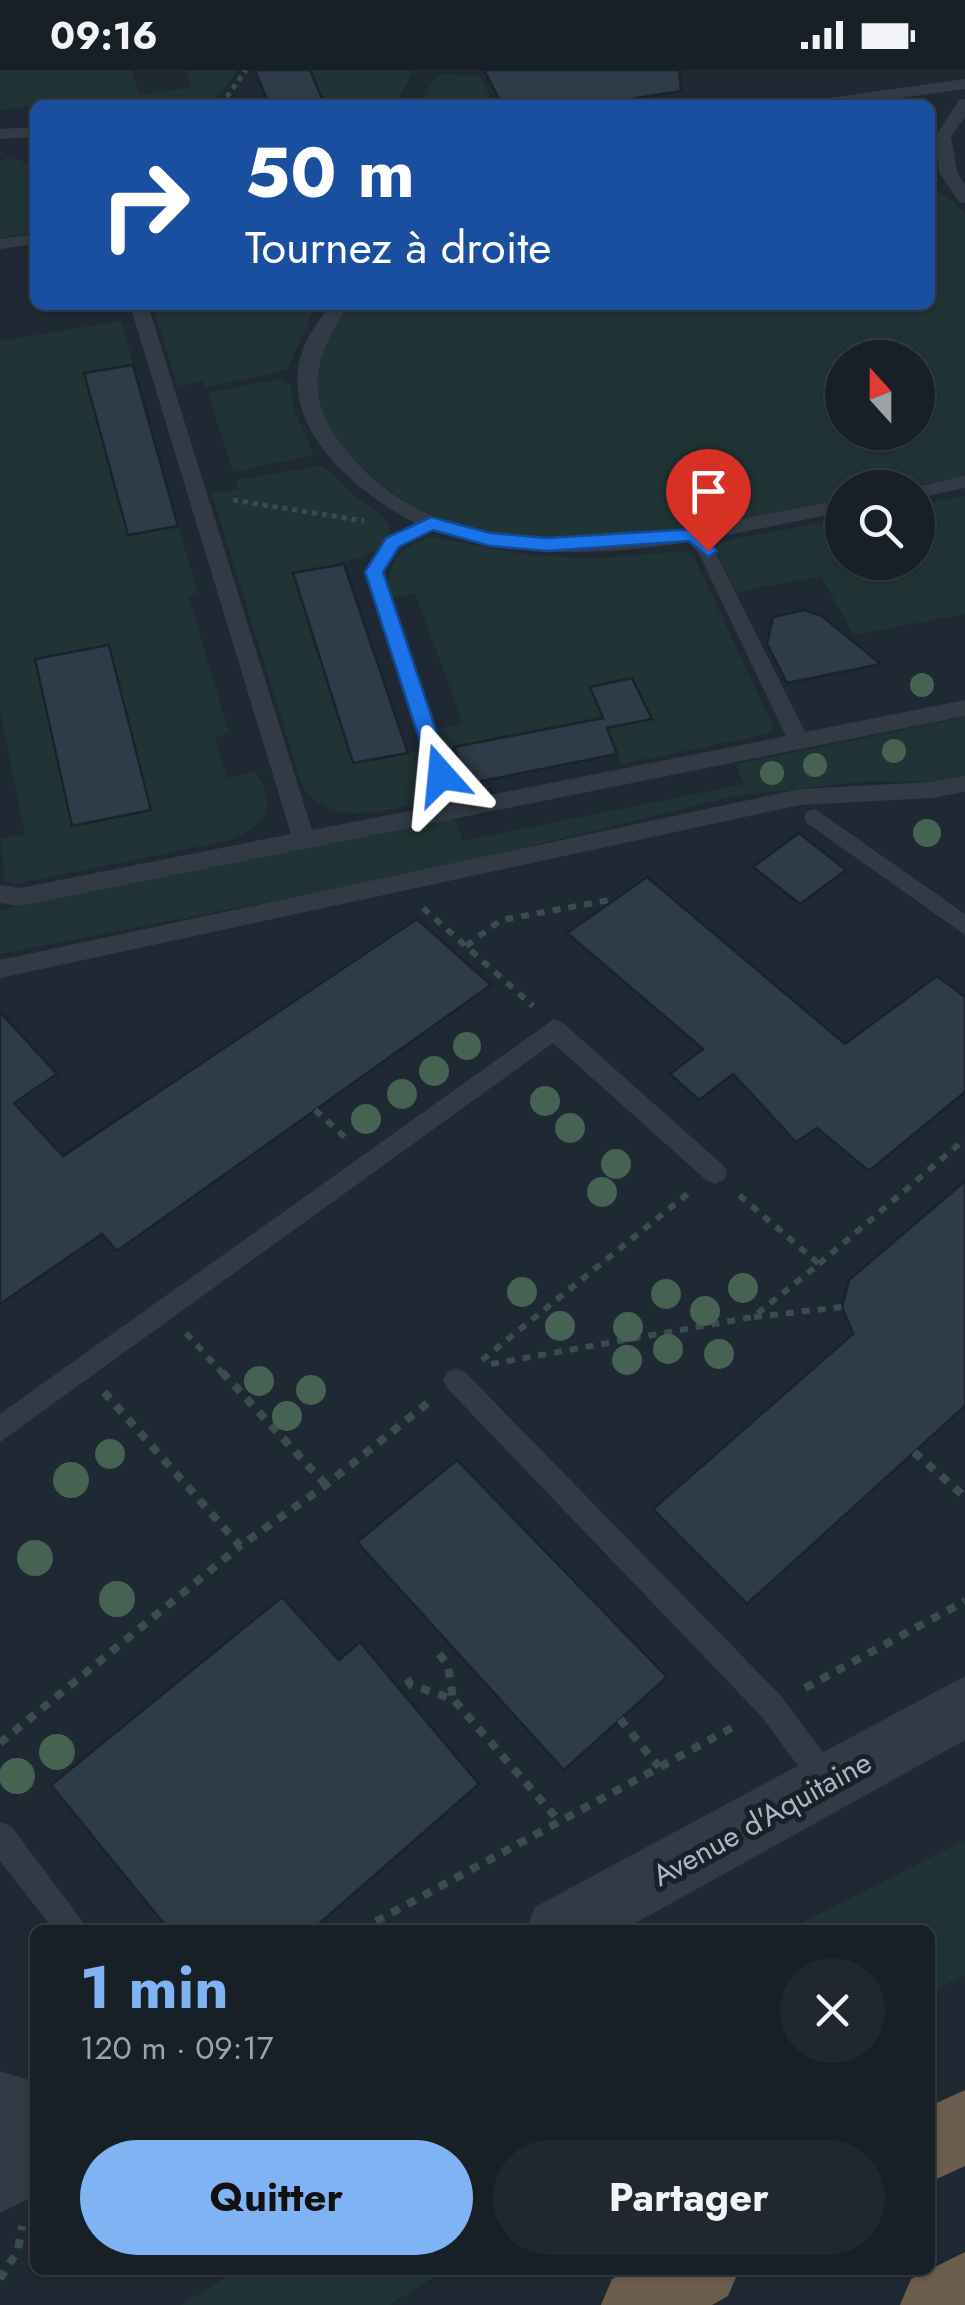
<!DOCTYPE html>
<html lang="fr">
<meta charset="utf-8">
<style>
body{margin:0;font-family:Jost,sans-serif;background:#20272f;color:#f1f3f6;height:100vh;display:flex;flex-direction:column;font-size:38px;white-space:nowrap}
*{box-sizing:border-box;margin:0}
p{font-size:32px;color:#9ea2a7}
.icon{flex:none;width:55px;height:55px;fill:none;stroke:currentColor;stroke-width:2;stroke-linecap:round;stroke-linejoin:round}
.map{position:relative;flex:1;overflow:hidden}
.panel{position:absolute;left:30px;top:1855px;width:905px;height:350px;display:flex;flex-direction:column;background:#171f27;border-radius:15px;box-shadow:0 2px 8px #0004,0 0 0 2px #363d44}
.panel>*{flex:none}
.guide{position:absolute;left:30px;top:30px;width:905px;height:210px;border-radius:15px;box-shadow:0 2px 8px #0004,0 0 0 2px #363d44;background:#1a4fa0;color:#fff;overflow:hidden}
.needle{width:65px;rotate:339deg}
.controls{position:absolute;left:825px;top:270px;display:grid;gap:20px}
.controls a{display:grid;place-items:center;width:110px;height:110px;border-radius:50%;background:#171f27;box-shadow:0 2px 8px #0004,0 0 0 2px #363d44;font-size:50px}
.pin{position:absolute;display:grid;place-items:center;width:85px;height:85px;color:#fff;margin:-102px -42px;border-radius:50% 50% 50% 0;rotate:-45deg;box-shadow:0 0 10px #0007}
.pin .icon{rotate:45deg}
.me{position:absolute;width:110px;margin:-55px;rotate:342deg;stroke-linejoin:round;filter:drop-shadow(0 0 8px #0008)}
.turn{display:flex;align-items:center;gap:35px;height:210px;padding:0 50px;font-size:45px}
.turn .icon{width:130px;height:130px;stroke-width:2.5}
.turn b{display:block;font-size:70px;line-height:85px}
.round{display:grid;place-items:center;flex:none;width:105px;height:105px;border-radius:52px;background:#20272f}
.headline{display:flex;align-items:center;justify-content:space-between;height:170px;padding:0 50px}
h1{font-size:60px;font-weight:700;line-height:75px;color:#7fb3f4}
.button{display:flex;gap:20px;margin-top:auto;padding:20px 50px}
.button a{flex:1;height:115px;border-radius:60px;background:#7fb3f4;color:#111;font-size:40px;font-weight:700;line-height:115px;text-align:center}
.button a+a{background:#20272f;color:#f1f3f6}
.status{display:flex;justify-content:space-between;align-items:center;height:70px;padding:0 50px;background:#171f27;direction:ltr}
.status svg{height:28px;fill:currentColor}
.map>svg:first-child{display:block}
</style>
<div class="status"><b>09:16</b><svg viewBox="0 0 49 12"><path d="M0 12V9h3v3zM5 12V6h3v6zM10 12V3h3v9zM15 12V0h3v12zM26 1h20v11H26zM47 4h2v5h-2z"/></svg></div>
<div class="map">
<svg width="965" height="2235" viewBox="0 0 965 2235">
<rect width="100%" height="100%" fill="#1f2934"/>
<!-- green -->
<g fill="#213435" fill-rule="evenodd">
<polygon points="0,0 131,0 140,25 192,17 186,0 237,0 212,35 35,35 0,40"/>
<polygon points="310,0 414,0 395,35 304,35"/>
<polygon points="446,4 480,7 494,35 419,35 436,6"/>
<polygon points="9,86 35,96 35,162 0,168 0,93"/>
<path d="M930,117L952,130L965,144V407L906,417L842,418V429C700,455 492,517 372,406C357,392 341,379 331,361C307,316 317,273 348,235H930ZM842,288H918V362H842Z"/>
<polygon points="152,235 316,235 287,300 206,317 203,311 178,316"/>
<path d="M122,251L133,295L129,465L178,456L198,523L188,525L229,663L215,667L227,708L256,702C279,741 265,755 227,771L15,814L5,810L0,769L25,764L0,640V271ZM109,575L151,739L72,756L35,589Z"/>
<polygon points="279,309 291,315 294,339 314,385 233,402 208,323"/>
<path d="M320,396C337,402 345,421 361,430C443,481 328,494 293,504L353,693L418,681L430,717L427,729L419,734C376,741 335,757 303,718L212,424L238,419L236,410Z"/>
<polygon points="965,426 965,544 854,565 821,506 737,522 717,483 718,474 728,470 842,449 842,492 918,492 918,435"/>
<path d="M432,467L533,486L601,488L687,481L694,487L774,658L768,664L621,694L607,658L652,649L632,608L590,618L603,648L444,680L436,659L463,653L415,523L390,528C384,494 401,475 432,467Z"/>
<polygon points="965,647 965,706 946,712 866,711 736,726 423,802 0,884 0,840 454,748 463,771 744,714 735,694"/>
<polygon points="965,1770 965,1905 930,1922 930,1860 788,1860"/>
<polygon points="237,2200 446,2200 389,2235 181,2235"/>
</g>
<!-- building -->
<g fill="#2e3b48" stroke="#1a222b" stroke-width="2.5">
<polygon points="255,0 310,0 325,35 269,35"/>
<polygon points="484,0 679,0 681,21 593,35 502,35"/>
<polygon points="133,295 178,456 128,465 84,303"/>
<polygon points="344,494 408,683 353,693 293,503"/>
<polygon points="804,540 822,546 881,594 787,613 767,574 773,547"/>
<polygon points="109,575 151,740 72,756 35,589"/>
<polygon points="632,608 652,649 607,658 617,684 467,714 454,677 603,648 590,617"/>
<polygon points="799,763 846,800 800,834 753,797"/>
<polygon points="647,807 845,974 937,906 965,927 965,1022 869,1101 817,1058 796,1072 733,1004 699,1030 670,1004 703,979 567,863"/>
<polygon points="417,849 491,915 117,1181 102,1164 0,1234 0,942 57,1004 14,1033 63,1086"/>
<polygon points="965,1111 965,1336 747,1534 653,1439 853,1264 842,1237 849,1210"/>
<polygon points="457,1390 667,1607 564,1700 357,1472"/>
<polygon points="282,1527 339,1590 360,1572 479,1714 312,1860 169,1860 51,1715"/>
</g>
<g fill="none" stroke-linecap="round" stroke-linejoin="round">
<!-- path-far2 -->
<g stroke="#394d4e" stroke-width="5" stroke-dasharray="5 5" stroke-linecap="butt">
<polyline points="221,35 246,0"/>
<polyline points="233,430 364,451"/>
</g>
<!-- path-far1 -->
<g stroke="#394d4e" stroke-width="6" stroke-dasharray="8 8" stroke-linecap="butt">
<polyline points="423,838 533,936"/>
<polyline points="466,876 501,850 615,829"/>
<polyline points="315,1040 348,1070"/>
<polyline points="819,1194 965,1069"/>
<polyline points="754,1247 842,1237"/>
<polyline points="186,1263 224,1305"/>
<polyline points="482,1290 690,1122"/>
<polyline points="491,1294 753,1247 819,1194 738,1124"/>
</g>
<!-- path -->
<g stroke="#394d4e" stroke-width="8" stroke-dasharray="9 9" stroke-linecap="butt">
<polyline points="222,1302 326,1415"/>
<polyline points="104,1322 240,1476 326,1415 429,1332"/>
<polyline points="914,1382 965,1427"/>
<polyline points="439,1584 448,1595 453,1629"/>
<polyline points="407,1609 411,1615 453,1629 560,1752"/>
<polyline points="805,1618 965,1531"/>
<polyline points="620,1649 659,1697"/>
<polyline points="0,1673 240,1476"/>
<polyline points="360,1860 737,1655"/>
<polyline points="0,2209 18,2180 22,2156"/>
</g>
<!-- lane -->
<g fill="#323b45" fill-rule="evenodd">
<polygon points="965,9 965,19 850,35 806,35 814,30"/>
<polygon points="965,29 965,46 951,67 957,102 965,115 965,133 959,132 939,102 935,67 959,30"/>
<polygon points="35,57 35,67 0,69 0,59"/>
<polygon points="35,164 35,174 0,179 0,169"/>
<path d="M130,235H148L312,760L440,735L364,502L385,467L415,453C357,423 277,357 302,282C307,265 320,250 330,235H348C317,283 302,323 341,374C458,528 685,456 842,430V442L709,469L805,662L965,630V646L20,836L0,833V815L20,818L291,764ZM432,460C517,488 602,486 689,472L699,484L786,666L460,731L384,502L399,477Z"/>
<polygon points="965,406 965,418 918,428 918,418 911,418"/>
<polygon points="965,706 965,722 932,728 800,735 0,908 0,890 800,719 932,712"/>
<polygon points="815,739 965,844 965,865 807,753 804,747 807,741"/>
<polygon points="554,949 562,952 724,1096 727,1103 724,1110 715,1114 706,1110 553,973 0,1372 0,1344"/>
<polygon points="456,1298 465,1302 781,1626 839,1704 844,1714 839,1724 829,1729 819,1724 761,1646 447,1318 443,1310 447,1302"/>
<polygon points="0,1752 11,1756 89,1860 54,1860 0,1791"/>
</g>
<!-- street -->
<g fill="#323b45" fill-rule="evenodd">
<polygon points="965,1606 965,1670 623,1860 526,1860 535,1837"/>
<polygon points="0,2001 35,2012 35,2126 0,2143"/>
</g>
<!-- highway -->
<g fill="#6b5e4f" fill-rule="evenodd">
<polygon points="965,2020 965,2096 930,2112 930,2036"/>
<polygon points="965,2182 965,2235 900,2235 911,2209"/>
<polygon points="628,2200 739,2200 728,2226 712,2235 601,2235 612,2209"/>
</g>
</g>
<!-- trees -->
<g fill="#466253">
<circle cx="922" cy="615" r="12"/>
<circle cx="894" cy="681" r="12"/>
<circle cx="815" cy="695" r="12"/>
<circle cx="772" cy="703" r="12"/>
<circle cx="927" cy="763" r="14"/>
<circle cx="467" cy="976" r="14"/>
<circle cx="434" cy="1001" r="15"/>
<circle cx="402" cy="1024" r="15"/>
<circle cx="545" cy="1031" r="15"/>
<circle cx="366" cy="1049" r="15"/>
<circle cx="570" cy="1058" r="15"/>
<circle cx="616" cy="1094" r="15"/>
<circle cx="602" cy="1122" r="15"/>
<circle cx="743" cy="1218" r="15"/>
<circle cx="522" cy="1222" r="15"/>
<circle cx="666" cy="1224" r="15"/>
<circle cx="705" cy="1241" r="15"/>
<circle cx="560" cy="1256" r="15"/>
<circle cx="628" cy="1257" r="15"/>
<circle cx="668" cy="1279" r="15"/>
<circle cx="719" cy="1284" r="15"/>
<circle cx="627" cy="1290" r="15"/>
<circle cx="259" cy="1311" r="15"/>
<circle cx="311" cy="1320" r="15"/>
<circle cx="287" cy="1346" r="15"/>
<circle cx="110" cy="1384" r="15"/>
<circle cx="71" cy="1410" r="18"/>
<circle cx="35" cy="1488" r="18"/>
<circle cx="117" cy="1529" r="18"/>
<circle cx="57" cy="1682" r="18"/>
<circle cx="17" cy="1706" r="18"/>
</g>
<!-- route -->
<polygon fill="#1a73e8" stroke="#114b97" stroke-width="2.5" points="431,447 490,463 547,468 694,459 700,460 717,481 708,487 689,471 547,481 490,476 433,460 399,477 383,502 451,705 441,713 431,705 365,502 386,468"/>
<g text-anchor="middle" stroke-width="10" stroke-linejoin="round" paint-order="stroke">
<!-- street labels -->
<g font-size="30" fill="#acb6c2" stroke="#182029">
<text transform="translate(762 1749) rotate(-29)" y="10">Avenue d'Aquitaine</text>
</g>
</g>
</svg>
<div class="controls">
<a><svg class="needle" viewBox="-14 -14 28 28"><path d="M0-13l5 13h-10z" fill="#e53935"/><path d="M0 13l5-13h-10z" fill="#9ea2a7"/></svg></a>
<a><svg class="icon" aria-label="search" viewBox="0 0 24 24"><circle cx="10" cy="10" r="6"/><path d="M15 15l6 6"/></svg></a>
</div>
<div class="pin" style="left:708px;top:481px;background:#d93025"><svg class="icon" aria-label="arrive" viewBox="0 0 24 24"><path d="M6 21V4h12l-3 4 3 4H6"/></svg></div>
<svg class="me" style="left:441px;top:705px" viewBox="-20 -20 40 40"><path d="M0-17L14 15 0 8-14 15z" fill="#1a73e8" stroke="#fff" stroke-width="4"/></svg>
<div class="guide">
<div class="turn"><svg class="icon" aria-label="right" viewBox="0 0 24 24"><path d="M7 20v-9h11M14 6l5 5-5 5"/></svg><div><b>50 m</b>Tournez à droite</div></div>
</div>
<section class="panel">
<div class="headline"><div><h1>1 min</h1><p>120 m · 09:17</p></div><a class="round"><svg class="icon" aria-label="close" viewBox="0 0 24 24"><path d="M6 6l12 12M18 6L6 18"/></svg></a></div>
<div class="button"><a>Quitter</a><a>Partager</a></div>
</section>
</div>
